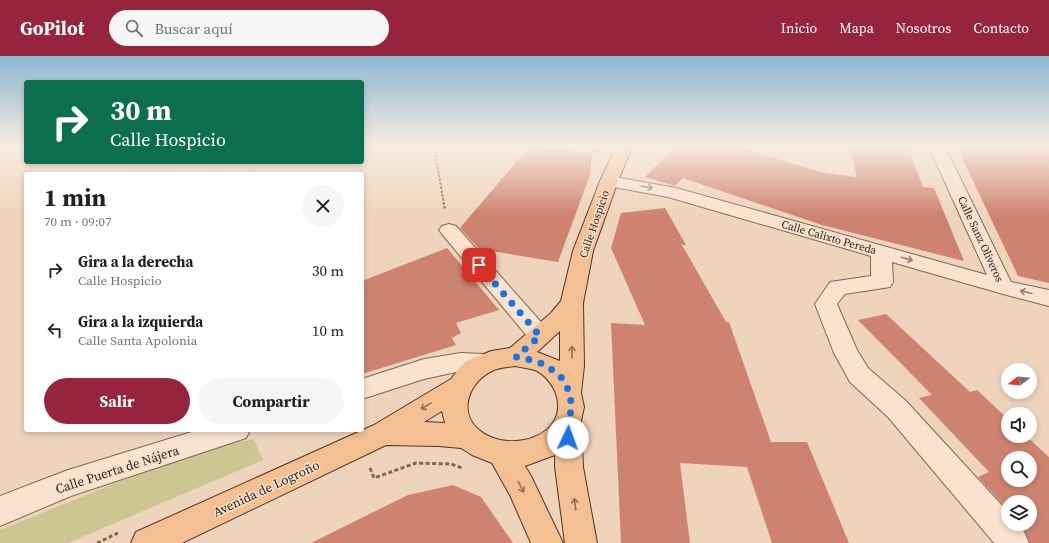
<!DOCTYPE html>
<html lang="es">
<meta charset="utf-8">
<style>
body{margin:0;font-family:"Source Serif 4",serif;background:#f6f6f6;color:#202124;height:100vh;display:flex;flex-direction:column;font-size:15px;white-space:nowrap}
*{box-sizing:border-box;margin:0}
p{font-size:13px;color:#757577}
.icon{flex:none;width:22px;height:22px;fill:none;stroke:currentColor;stroke-width:2;stroke-linecap:round;stroke-linejoin:round}
.map{position:relative;flex:1;overflow:hidden}
.side{position:absolute;left:24px;top:116px;width:340px;height:260px;display:flex;flex-direction:column;background:#fff;border-radius:4px;box-shadow:0 2px 6px #0003}
.side>*{flex:none}
.hud{position:absolute;left:24px;top:24px;width:340px;height:84px;border-radius:4px;box-shadow:0 2px 6px #0003;background:#0b6e4f;color:#fff;overflow:hidden}
.needle{width:26px;rotate:254deg}
.buttons{position:absolute;left:1001px;top:307px;display:grid;gap:8px}
.buttons a{display:grid;place-items:center;width:36px;height:36px;border-radius:50%;background:#fff;box-shadow:0 2px 6px #0003;font-size:20px}
.pin{position:absolute;display:grid;place-items:center;width:34px;height:34px;color:#fff;margin:-17px;border-radius:8px;box-shadow:0 2px 6px #0006}
.me{position:absolute;width:44px;margin:-22px;rotate:3deg;stroke-linejoin:round;filter:drop-shadow(0 0 3px #0008)}
.turn{display:flex;align-items:center;gap:14px;height:84px;padding:0 20px;font-size:18px}
.turn .icon{width:52px;height:52px;stroke-width:2.5}
.turn b{display:block;font-size:28px;line-height:34px}
.round{display:grid;place-items:center;flex:none;width:42px;height:42px;border-radius:21px;background:#f6f6f6}
.head{display:flex;align-items:center;justify-content:space-between;height:68px;padding:0 20px}
h1{font-size:24px;font-weight:700;line-height:30px}
.action{display:flex;gap:8px;margin-top:auto;padding:8px 20px}
.action a{flex:1;height:46px;border-radius:24px;background:#96243d;color:#fff;font-size:16px;font-weight:700;line-height:46px;text-align:center}
.action a+a{background:#f6f6f6;color:#202124}
ul{padding:0;list-style:none}
li{display:flex;align-items:center;gap:12px;height:60px;padding:0 20px}
li div{flex:1}
li b{display:block;font-size:15px}
li em{font-style:normal}
header{display:flex;align-items:center;gap:24px;box-sizing:border-box;height:56px;padding:0 20px;background:#96243d;color:#fff}
header strong{font-size:19px}
nav{display:flex;gap:22px;margin-inline-start:auto;font-size:14px}
.search{width:280px;height:36px;background:#f6f6f6;display:flex;align-items:center;gap:10px;box-sizing:border-box;padding:0 14px;border-radius:22px;color:#757577;font-size:15px}
.map>svg:first-child{display:block}
</style>
<header>
<strong>GoPilot</strong>
<div class="search"><svg class="icon" aria-label="search" viewBox="0 0 24 24"><circle cx="10" cy="10" r="6"/><path d="M15 15l6 6"/></svg>Buscar aquí</div>
<nav><a>Inicio</a><a>Mapa</a><a>Nosotros</a><a>Contacto</a></nav>
</header>
<div class="map">
<svg width="1049" height="487" viewBox="0 0 1049 487">
<rect width="100%" height="100%" fill="#eed4bb"/>
<!-- green -->
<polygon fill="#ccc690" points="254,383 263,404 68,487 0,487 0,474 197,394"/>
<!-- building -->
<g fill="#ce8370" fill-rule="evenodd">
<polygon points="529,91 592,97 590,119 558,206 479,193 460,172"/>
<polygon points="675,91 738,91 824,117 857,121 850,91 908,91 923,131 934,132 964,205 822,169 683,122 675,130 645,121"/>
<polygon points="957,91 1049,91 1049,227 1018,220"/>
<polygon points="665,152 686,189 682,189 726,266 729,266 771,386 807,386 849,487 772,487 747,411 680,407 690,487 621,487 611,267 645,269 611,192 621,157"/>
<polygon points="447,192 499,254 456,267 461,277 452,282 456,289 362,318 362,225"/>
<path d="M886,258L970,336L977,334L1008,363V380H1026L1049,401V487H1030L1021,468H1030V446H1008V454L978,421L989,416L919,342L932,339L858,264ZM1008,402H1030V424H1008Z"/>
<polygon points="453,429 481,441 513,487 311,487 408,439"/>
</g>
<g fill="none" stroke-linecap="round" stroke-linejoin="round">
<defs>
<g id="minor">
<polygon points="592,91 626,91 630,95 628,98 622,100 594,94"/>
<polygon points="929,91 945,91 1011,226 1049,234 1049,250 1003,238 892,206 893,226 890,231 845,238 837,248 857,294 868,312 906,345 1008,456 1008,468 1019,468 1024,476 1029,487 994,487 888,361 850,326 834,297 815,248 830,226 871,220 871,200 668,141 603,129 600,125 603,121 609,120 676,132 987,219"/>
<polygon points="449,168 456,170 548,274 552,280 548,286 540,289 532,286 442,178 439,174 442,170"/>
<polygon points="461,297 483,298 492,301 495,308 492,315 483,318 461,315 424,323 362,343 362,323 424,303"/>
<polygon points="198,374 250,374 246,382 71,440 0,470 0,440 68,414"/>
</g>
<path id="major" d="M616,91H632L618,125L593,195L583,247L584,310L581,337L584,351L581,365L583,411L597,487H565L555,411V399L525,410L531,420L563,487H531L510,439L492,407L472,399L461,392L439,390L386,389L182,487H131L136,476L374,369L451,323L461,310L467,305L491,295L510,292L551,257L561,245L573,195L600,125ZM560,275V305L537,296ZM516,310C523,312 531,312 537,315C545,319 551,327 555,335C573,380 509,399 479,374C457,356 470,325 492,315C499,311 508,311 516,310ZM442,355L445,367L424,366Z"/>
</defs>
<!-- minor casing -->
<use href="#minor" stroke="#866555" stroke-width="2"/>
<!-- major casing -->
<use href="#major" stroke="#53342a" stroke-width="2"/>
<!-- path-far1 -->
<polyline stroke="#866555" stroke-width="2" stroke-dasharray="2.5 1.5" stroke-linecap="butt" points="434,91 445,154"/>
<!-- path -->
<g stroke="#866555" stroke-width="3" stroke-dasharray="4 2.5" stroke-linecap="butt">
<polyline points="370,412 374,422 416,407 451,408 462,412"/>
<polyline points="97,487 118,477"/>
</g>
<!-- minor -->
<use href="#minor" fill="#f9e3ce" fill-rule="evenodd"/>
<!-- major -->
<use href="#major" fill="#f4c091" fill-rule="evenodd"/>
</g>
<!-- one-way arrows -->
<defs><path id="oneway-shaft" d="M-6 0H5M1.5-3L5.5 0L1.5 3" fill="none" stroke-width="1.6" stroke-linecap="round" stroke-linejoin="round"/></defs>
<g stroke="#968274">
<use href="#oneway-shaft" transform="translate(647 131) rotate(10)"/>
<use href="#oneway-shaft" transform="translate(907 203) rotate(16)"/>
<use href="#oneway-shaft" transform="translate(1026 236) rotate(-166)"/>
</g>
<g stroke="#947056">
<use href="#oneway-shaft" transform="translate(572 296) rotate(-90)"/>
<use href="#oneway-shaft" transform="translate(426 350) rotate(148)"/>
<use href="#oneway-shaft" transform="translate(521 431) rotate(62)"/>
<use href="#oneway-shaft" transform="translate(575 448) rotate(-98)"/>
</g>
<!-- sky -->
<linearGradient id="sky" x2="0" y2="1"><stop stop-color="#8bb8d1"/><stop offset="0.57" stop-color="#f7ece0"/><stop offset="1" stop-color="#f7ece0" stop-opacity="0"/></linearGradient>
<rect width="1049" height="159" fill="url(#sky)"/>
<g fill="none" stroke-linecap="round" stroke-linejoin="round">
<!-- route -->
<polyline stroke="#1a73e8" stroke-width="7" stroke-dasharray="0 12.6" points="479,209 540,280 516,301 532,304 546,309 561,321 569,335 572,351 568,367 568,382"/>
</g>
<g text-anchor="middle" stroke-width="3" stroke-linejoin="round" paint-order="stroke">
<!-- street labels -->
<g font-size="11" fill="#34211a" stroke="#f6e0cb">
<text transform="translate(594 168) rotate(-71)" y="4">Calle Hospicio</text>
<text transform="translate(829 181) rotate(16)" y="4">Calle Calixto Pereda</text>
<text transform="translate(981 183) rotate(65)" y="4">Calle Sanz Oliveros</text>
</g>
<!-- near-street labels -->
<g font-size="13" fill="#34211a" stroke="#f6e0cb">
<text transform="translate(117 413) rotate(-18)" y="5">Calle Puerta de Nájera</text>
<text transform="translate(266 432) rotate(-25)" y="5">Avenida de Logroño</text>
</g>
</g>
</svg>
<div class="buttons">
<a><svg class="needle" viewBox="-14 -14 28 28"><path d="M0-13l5 13h-10z" fill="#e53935"/><path d="M0 13l5-13h-10z" fill="#757577"/></svg></a>
<a><svg class="icon" aria-label="sound" viewBox="0 0 24 24"><path d="M4 9h4l5-4v14l-5-4H4zM17 9q2 3 0 6"/></svg></a>
<a><svg class="icon" aria-label="search" viewBox="0 0 24 24"><circle cx="10" cy="10" r="6"/><path d="M15 15l6 6"/></svg></a>
<a><svg class="icon" aria-label="layers" viewBox="0 0 24 24"><path d="M12 4l9 5-9 5-9-5zM3 14l9 5 9-5"/></svg></a>
</div>
<div class="pin" style="left:479px;top:209px;background:#d93025"><svg class="icon" aria-label="arrive" viewBox="0 0 24 24"><path d="M6 21V4h12l-3 4 3 4H6"/></svg></div>
<svg class="me" style="left:568px;top:382px" viewBox="-20 -20 40 40"><circle r="19" fill="#fff"/><path d="M0-13L10 11 0 6-10 11z" fill="#1a73e8"/></svg>
<div class="hud">
<div class="turn"><svg class="icon" aria-label="right" viewBox="0 0 24 24"><path d="M7 20v-9h11M14 6l5 5-5 5"/></svg><div><b>30 m</b>Calle Hospicio</div></div>
</div>
<section class="side">
<div class="head"><div><h1>1 min</h1><p>70 m · 09:07</p></div><a class="round"><svg class="icon" aria-label="close" viewBox="0 0 24 24"><path d="M6 6l12 12M18 6L6 18"/></svg></a></div>
<ul>
<li><svg class="icon" aria-label="right" viewBox="0 0 24 24"><path d="M7 20v-9h11M14 6l5 5-5 5"/></svg><div><b>Gira a la derecha</b><p>Calle Hospicio</p></div><em>30 m</em></li>
<li><svg class="icon" aria-label="left" viewBox="0 0 24 24"><path d="M17 20v-9H6M10 6l-5 5 5 5"/></svg><div><b>Gira a la izquierda</b><p>Calle Santa Apolonia</p></div><em>10 m</em></li>
</ul>
<div class="action"><a>Salir</a><a>Compartir</a></div>
</section>
</div>
